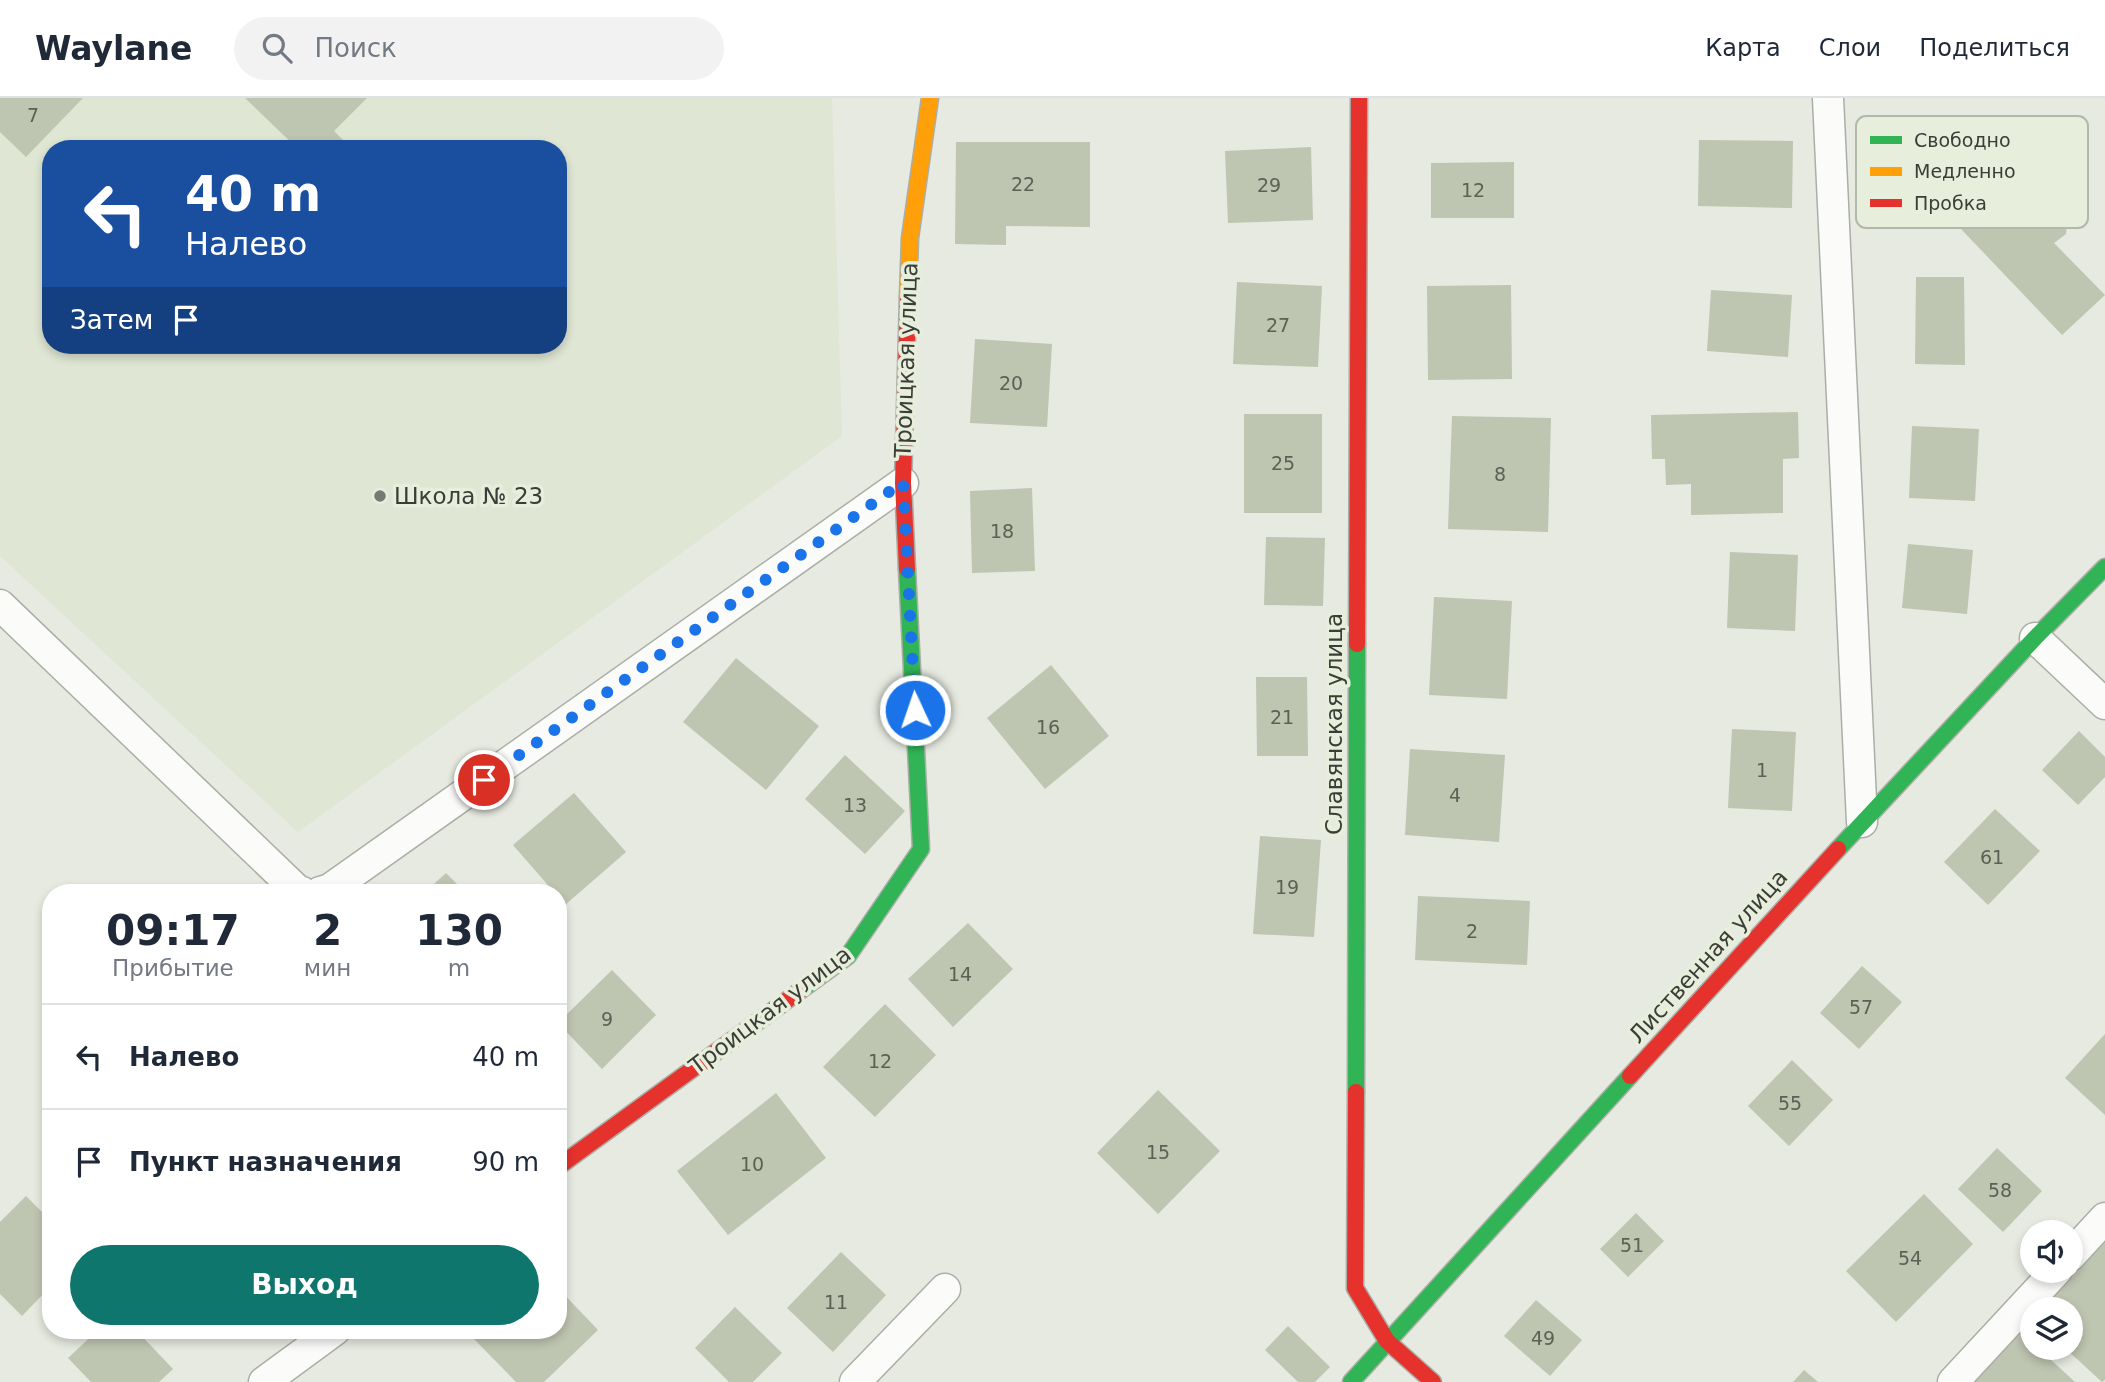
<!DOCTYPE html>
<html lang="ru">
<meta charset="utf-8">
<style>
body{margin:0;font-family:"DejaVu Sans",sans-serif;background:#f2f2f3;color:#1f2937;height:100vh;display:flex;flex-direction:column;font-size:26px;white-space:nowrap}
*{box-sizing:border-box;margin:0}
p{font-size:23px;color:#747a83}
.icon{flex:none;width:38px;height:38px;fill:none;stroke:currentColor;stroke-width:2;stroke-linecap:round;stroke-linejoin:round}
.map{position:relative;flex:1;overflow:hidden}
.details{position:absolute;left:42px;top:786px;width:525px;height:455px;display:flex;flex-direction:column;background:#fff;border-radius:28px;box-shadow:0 4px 10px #0003}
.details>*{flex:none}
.banner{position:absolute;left:42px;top:42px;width:525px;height:214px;border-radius:28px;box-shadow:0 4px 10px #0003;background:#1a4fa0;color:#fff;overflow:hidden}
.tools{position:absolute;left:2020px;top:1122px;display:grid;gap:14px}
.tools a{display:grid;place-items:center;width:63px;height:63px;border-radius:50%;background:#fff;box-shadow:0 4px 10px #0003;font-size:35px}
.pin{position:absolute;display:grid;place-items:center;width:60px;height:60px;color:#fff;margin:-30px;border:4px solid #fff;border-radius:50%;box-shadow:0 2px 7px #0007}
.me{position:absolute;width:77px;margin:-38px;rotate:357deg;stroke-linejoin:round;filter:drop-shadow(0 0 5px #0008)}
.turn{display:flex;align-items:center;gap:24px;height:147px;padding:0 28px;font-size:32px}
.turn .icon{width:91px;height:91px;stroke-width:2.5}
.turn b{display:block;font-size:49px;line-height:60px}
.then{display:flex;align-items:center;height:66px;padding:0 28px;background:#0003;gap:14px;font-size:26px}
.eta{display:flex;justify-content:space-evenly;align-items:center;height:119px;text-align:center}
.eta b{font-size:42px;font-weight:800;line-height:49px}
.cta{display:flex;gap:14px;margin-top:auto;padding:14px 28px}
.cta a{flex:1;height:80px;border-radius:42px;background:#0f766e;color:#fff;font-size:28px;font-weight:800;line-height:80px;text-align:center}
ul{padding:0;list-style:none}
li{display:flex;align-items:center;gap:21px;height:105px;padding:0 28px;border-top:2px solid #e0e1e3}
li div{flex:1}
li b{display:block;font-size:26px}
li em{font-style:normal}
header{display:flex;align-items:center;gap:42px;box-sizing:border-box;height:98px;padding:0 35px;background:#fff;border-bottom:2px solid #e0e1e3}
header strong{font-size:33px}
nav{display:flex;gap:38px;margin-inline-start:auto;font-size:24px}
.search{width:490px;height:63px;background:#f2f2f3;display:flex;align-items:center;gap:18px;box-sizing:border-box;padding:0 24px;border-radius:38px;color:#747a83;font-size:26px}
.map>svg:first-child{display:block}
</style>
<header>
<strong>Waylane</strong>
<div class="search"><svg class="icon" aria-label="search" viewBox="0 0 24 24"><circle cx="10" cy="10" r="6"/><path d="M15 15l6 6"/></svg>Поиск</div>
<nav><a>Карта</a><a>Слои</a><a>Поделиться</a></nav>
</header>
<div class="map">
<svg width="2105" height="1284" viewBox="0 0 2105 1284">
<rect width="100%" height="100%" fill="#e6eae0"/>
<!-- built -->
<path fill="#dfe6d3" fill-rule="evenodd" d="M0,0H832L842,338L298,734L0,458ZM51,51H558V247H51Z"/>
<!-- building -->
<g fill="#bec5b0">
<polygon points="0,0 83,0 26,59 0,34"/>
<polygon points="245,0 367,0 334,33 352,51 298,51"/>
<polygon points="1974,23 2025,24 2020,50 2051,70 2072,74 2066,136 2054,145 2105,197 2062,237 1922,90 1967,55"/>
<polygon points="1699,42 1793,43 1792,110 1698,108"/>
<polygon points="956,44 1090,44 1090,129 1006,128 1006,147 955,146"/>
<polygon points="1311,49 1313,122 1228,125 1225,53"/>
<polygon points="1514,64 1514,120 1431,120 1431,65"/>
<polygon points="1916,179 1964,179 1965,267 1915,266"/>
<polygon points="1237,184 1322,188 1318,269 1233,266"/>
<polygon points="1511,187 1512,281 1428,282 1427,188"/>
<polygon points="1711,192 1792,197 1788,259 1707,253"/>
<polygon points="975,241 1052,246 1047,329 970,325"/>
<polygon points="1798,314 1799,360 1783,361 1783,415 1691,417 1691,386 1666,387 1665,361 1652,361 1651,317"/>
<rect x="1244" y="316" width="78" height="99"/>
<polygon points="1452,318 1551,320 1548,434 1448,431"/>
<polygon points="1912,328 1979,331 1975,403 1909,400"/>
<polygon points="1032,390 1035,473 972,475 970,393"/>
<polygon points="1266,439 1325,440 1323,508 1264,507"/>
<polygon points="1908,446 1973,452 1967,516 1902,510"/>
<polygon points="1730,454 1798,457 1795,533 1727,530"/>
<polygon points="1434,499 1512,503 1507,601 1429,597"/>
<polygon points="736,560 819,628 766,692 683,624"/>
<polygon points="1051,567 1109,638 1045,691 987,620"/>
<polygon points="1256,579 1307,579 1308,658 1257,658"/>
<polygon points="1732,631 1796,634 1792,713 1728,710"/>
<polygon points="2079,633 2105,659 2105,679 2078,707 2042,672"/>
<polygon points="1410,651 1505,657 1499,744 1405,737"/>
<polygon points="845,657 905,713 865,756 805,701"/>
<polygon points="574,695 626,754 565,807 558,800 558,794 554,794 513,747"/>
<polygon points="1995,711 2040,753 1988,807 1944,764"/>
<polygon points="1260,738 1321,742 1314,839 1253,836"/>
<polygon points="446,775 465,794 425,794"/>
<polygon points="1418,798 1530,803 1527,867 1415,862"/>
<polygon points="968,825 1013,871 953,929 908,881"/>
<polygon points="1862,868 1902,904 1859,951 1820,915"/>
<polygon points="612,872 656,917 602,971 558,925"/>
<polygon points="885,906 936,957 875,1019 823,969"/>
<polygon points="2105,936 2105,1017 2065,980"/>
<polygon points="1792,962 1833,1002 1789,1048 1748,1008"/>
<polygon points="1158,992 1220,1053 1158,1116 1097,1055"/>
<polygon points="776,995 826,1060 728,1137 677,1073"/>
<polygon points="1997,1050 2042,1093 2003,1134 1958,1091"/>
<polygon points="1924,1096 1973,1146 1896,1224 1846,1173"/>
<polygon points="26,1098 51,1123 51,1188 22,1218 0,1196 0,1124"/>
<polygon points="1636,1115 1664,1143 1628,1179 1600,1151"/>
<polygon points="2105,1142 2105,1282 2102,1284 2065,1250 2070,1250 2070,1211 2040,1211"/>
<polygon points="841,1154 886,1197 833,1254 787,1210"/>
<polygon points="558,1190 598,1232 544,1284 516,1284 472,1239 479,1232 558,1232"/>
<polygon points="1536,1202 1582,1242 1550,1278 1504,1238"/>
<polygon points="735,1209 782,1255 753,1284 729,1284 695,1250"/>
<polygon points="1288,1228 1330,1269 1315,1284 1298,1284 1265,1252"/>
<polygon points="98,1232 136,1232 173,1271 159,1284 91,1284 68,1260"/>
<polygon points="2021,1233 2032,1243 2032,1250 2038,1250 2075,1284 1972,1284"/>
<polygon points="1804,1272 1818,1284 1793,1284"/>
</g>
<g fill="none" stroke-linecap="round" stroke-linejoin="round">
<defs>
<g id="street">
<polyline points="1828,0 1862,724"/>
<polyline points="0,507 299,794 302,794"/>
<polyline points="2035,540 2105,606"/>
<polyline points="320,794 330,791 903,385"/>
<polyline points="2070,1158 2105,1120"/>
<polyline points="264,1284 335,1232"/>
<polyline points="855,1284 945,1191"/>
<polyline points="1953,1284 2057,1172"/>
</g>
<g id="fast">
<polyline points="1838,751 2035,540 2105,469"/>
<polyline points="801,892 848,858 921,751 907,471"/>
<polyline points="1356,994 1357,546"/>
<polyline points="1351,1284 1630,978"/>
</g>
<polyline id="slow" points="908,199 910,140 930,0"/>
<g id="jam">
<polyline points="907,471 903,385 908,199"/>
<polyline points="1357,546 1359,0"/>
<polyline points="1630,978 1838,751"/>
<polyline points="1356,994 1355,1190 1387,1243 1433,1284"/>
<polyline points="558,1069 801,892"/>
</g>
</defs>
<!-- street casing -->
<use href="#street" stroke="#abaea6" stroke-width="33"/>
<!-- fast casing -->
<use href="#fast" stroke="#abaea6" stroke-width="19"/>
<!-- slow casing -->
<use href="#slow" stroke="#abaea6" stroke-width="19"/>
<!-- jam casing -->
<use href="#jam" stroke="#abaea6" stroke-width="19"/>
<!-- street -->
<use href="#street" stroke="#fbfcfa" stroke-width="30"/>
<!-- fast -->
<use href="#fast" stroke="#30b455" stroke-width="16"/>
<!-- slow -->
<use href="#slow" stroke="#ff9f0a" stroke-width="16"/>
<!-- jam -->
<use href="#jam" stroke="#e5322d" stroke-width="16"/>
</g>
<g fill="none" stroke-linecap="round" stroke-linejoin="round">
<!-- route -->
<polyline stroke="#1a73e8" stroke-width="12" stroke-dasharray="0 21.6" points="484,682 903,384 915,612"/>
</g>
<!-- markers -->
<circle fill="#777a72" stroke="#e7eedc" stroke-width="2.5" cx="380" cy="398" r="7"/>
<g text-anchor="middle" stroke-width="7" stroke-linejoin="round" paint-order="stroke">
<!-- number labels -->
<g font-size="19" fill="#5c6055">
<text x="33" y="24">7</text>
<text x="1023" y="93">22</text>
<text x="1269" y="94">29</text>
<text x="1473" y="99">12</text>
<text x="1278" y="234">27</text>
<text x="1011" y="292">20</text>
<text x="1283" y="372">25</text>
<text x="1500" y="383">8</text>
<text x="1002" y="440">18</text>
<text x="1282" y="626">21</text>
<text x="1048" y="636">16</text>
<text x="1762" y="679">1</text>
<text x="1455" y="704">4</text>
<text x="855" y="714">13</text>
<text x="1992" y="766">61</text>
<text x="1287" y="796">19</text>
<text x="1472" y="840">2</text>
<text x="960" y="883">14</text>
<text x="1861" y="916">57</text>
<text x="607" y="928">9</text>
<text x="880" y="970">12</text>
<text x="1790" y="1012">55</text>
<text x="1158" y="1061">15</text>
<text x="752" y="1073">10</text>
<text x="2000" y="1099">58</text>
<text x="1632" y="1154">51</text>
<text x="1910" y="1167">54</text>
<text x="836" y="1211">11</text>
<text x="1543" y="1247">49</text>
</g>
<!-- street labels -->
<g font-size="23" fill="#3b3e37" stroke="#e7eedc">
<text transform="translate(906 262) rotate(-88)" y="8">Троицкая улица</text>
<text transform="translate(1334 626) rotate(-90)" y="8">Славянская улица</text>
<text transform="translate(1708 858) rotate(-48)" y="8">Лиственная улица</text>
<text transform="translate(770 912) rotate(-37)" y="8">Троицкая улица</text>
</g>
<!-- poi labels -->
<g font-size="23" fill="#3b3e37" stroke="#e7eedc" text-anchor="start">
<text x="394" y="406">Школа № 23</text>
</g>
</g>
<!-- legend -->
<rect x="1856" y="18" width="232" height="112" rx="10" fill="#e7eedc" stroke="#b3b9aa" stroke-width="2"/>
<rect x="1870" y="38" width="32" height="8" fill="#30b455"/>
<rect x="1870" y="69" width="32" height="9" fill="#ff9f0a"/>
<rect x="1870" y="101" width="32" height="8" fill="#e5322d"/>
<g font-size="19" fill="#3b3e37">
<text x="1914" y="49">Свободно</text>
<text x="1914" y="80">Медленно</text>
<text x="1914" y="112">Пробка</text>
</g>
</svg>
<div class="tools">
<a><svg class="icon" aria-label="sound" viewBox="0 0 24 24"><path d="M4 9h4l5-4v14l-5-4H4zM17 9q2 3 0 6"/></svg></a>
<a><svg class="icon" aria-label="layers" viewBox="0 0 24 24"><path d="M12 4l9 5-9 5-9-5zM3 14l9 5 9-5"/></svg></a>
</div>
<div class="pin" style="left:484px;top:682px;background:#d93025"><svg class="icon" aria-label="arrive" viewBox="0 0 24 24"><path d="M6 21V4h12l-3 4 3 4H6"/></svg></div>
<svg class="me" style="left:915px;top:612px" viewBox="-20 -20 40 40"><circle r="17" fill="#1a73e8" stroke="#fff" stroke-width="3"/><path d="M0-11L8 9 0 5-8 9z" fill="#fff"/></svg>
<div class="banner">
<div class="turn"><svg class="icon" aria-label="left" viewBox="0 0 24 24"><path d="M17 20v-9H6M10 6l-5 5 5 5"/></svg><div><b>40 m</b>Налево</div></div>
<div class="then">Затем<svg class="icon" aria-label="arrive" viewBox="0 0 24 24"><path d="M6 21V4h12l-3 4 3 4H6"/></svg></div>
</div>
<section class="details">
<div class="eta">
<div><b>09:17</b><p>Прибытие</p></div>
<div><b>2</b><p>мин</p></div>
<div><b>130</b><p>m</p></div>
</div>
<ul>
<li><svg class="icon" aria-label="left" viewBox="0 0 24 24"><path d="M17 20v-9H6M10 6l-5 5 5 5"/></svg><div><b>Налево</b></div><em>40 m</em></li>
<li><svg class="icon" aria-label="arrive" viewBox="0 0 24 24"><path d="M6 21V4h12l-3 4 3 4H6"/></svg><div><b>Пункт назначения</b></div><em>90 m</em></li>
</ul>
<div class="cta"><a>Выход</a></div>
</section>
</div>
